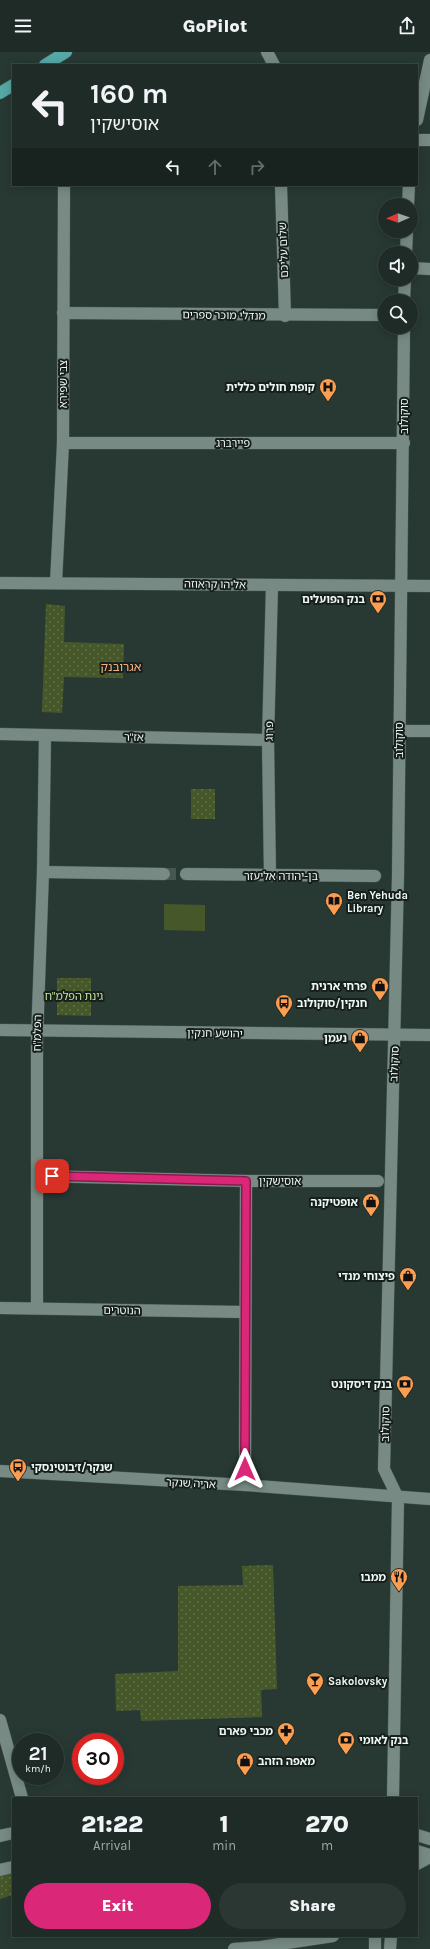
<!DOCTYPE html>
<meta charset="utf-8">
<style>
body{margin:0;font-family:Karla,"Noto Sans Hebrew",sans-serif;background:#2b3733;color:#f1f3f6;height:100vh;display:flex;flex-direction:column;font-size:15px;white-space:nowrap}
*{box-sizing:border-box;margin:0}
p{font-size:13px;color:#a1a7a7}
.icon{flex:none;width:22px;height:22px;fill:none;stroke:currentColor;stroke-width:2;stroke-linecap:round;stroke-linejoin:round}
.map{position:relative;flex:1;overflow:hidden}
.side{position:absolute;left:12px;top:1745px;width:406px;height:140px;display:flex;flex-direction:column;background:#1e2b27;border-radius:0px;box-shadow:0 2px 10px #0003,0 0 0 1px #3c4744}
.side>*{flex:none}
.guide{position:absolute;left:12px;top:12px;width:406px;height:122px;border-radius:0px;box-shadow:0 2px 10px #0003,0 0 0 1px #3c4744;background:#1e2b27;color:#f1f3f6;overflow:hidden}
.needle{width:26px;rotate:268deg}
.fabs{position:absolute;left:378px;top:146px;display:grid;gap:8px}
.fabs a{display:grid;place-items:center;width:40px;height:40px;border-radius:50%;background:#1e2b27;box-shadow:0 2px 10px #0003,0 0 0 1px #3c4744;font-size:20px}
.speed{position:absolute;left:12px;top:1681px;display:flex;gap:8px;font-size:20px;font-weight:700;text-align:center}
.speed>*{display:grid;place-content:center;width:52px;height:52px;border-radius:50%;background:#1e2b27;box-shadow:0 2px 10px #0003,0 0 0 1px #3c4744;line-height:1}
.speed small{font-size:10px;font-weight:400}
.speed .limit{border:6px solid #d22;background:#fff;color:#111}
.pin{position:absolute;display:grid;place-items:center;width:34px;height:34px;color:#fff;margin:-17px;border-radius:8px;box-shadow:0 2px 6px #0006}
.me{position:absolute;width:44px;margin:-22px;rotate:0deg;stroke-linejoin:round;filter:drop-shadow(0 0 3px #0008)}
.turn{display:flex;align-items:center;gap:14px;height:84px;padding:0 12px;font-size:18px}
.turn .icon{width:52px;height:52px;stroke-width:2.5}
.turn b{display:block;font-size:28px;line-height:34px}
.lanes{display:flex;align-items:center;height:38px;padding:0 12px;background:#0003;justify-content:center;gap:20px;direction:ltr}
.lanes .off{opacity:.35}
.eta{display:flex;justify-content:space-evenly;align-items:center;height:68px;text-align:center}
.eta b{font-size:24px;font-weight:800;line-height:28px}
.primary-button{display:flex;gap:8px;margin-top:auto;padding:8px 12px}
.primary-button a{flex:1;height:46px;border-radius:24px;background:#db2777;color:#fff;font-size:16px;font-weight:800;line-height:46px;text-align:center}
.primary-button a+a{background:#2b3733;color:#f1f3f6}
header{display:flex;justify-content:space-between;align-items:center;height:52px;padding:0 12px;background:#1e2b27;font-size:18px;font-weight:800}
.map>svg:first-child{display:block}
</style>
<header><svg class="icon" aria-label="menu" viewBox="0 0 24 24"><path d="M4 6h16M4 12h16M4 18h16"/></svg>GoPilot<svg class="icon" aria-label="share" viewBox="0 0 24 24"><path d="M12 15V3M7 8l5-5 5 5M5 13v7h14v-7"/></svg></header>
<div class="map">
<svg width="430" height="1897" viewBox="0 0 430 1897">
<defs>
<pattern id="park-dots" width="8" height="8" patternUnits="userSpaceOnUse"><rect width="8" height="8" fill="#465829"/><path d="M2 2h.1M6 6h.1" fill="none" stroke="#617149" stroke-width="1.8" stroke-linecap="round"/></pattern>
</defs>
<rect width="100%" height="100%" fill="#283934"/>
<!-- park -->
<g fill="url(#park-dots)">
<polygon points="46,552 65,554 64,590 124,592 123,626 64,625 62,661 42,660"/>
<rect x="191" y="737" width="24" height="30"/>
<polygon points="57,926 91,926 91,964 57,963"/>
<polygon points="273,1513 277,1637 261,1638 262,1665 141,1669 140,1658 116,1659 115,1622 178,1619 178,1534 243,1533 242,1514"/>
<polygon points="13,1820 13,1843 0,1847 0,1824"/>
</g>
<!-- pitch -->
<polygon fill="#465829" points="164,852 205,853 205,879 164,878"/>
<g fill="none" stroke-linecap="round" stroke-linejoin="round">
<!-- minor-tunnel -->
<polyline stroke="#465651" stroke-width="12" stroke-dasharray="12 6" stroke-linecap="butt" points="164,822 186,822"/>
<defs>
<g id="minor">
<polyline points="267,0 274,13"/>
<polyline points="417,68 430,8"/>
<polyline points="417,88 430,88"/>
<polyline points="281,133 285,264"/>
<polyline points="408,153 409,133"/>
<polyline points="406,201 407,179"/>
<polyline points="411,216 430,217"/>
<polyline points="404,249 405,227"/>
<polyline points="63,261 385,263"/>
<polyline points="63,391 404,391"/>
<polyline points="0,531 430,534"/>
<polyline points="56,531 63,391 64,133"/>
<polyline points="399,679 430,679"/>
<polyline points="0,682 268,688"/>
<polyline points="43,820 164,822"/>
<polyline points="186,822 375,824"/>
<polyline points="270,824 268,688 272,533"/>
<polyline points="0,978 430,983"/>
<polyline points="38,1124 246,1129 378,1129"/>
<polyline points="0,1256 244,1260"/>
<polyline points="37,1256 37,987 43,820 45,683"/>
<polyline points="0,1419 245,1433 430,1447"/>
<polyline points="245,1433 246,1129"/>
<polyline points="0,1668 22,1746"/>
<polyline points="393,1746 398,1446 384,1417 398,824 404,275"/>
<polyline points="417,1783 430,1787"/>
<polyline points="0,1784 13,1781"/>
<polyline points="417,1799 430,1803"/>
<polyline points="417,1812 430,1805"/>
<polyline points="0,1818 13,1815"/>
<polyline points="234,1897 261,1895 333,1884"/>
<polyline points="375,1897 375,1884"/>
<polyline points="390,1897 391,1884"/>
</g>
<g id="major">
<polyline points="45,13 66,0"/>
<polyline points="0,41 13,33"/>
</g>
</defs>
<!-- minor casing -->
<use href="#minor" stroke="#445550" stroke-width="13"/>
<!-- major casing -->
<use href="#major" stroke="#445550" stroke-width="13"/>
<!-- minor -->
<use href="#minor" stroke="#778b84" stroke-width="12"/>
<!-- major -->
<use href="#major" stroke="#55a8a6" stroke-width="12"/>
</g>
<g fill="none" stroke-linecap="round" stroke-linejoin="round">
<defs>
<polyline id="route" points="52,1124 246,1129 245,1417"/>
</defs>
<!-- route casing -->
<use href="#route" stroke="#8e194d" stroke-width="10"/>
<!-- route -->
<use href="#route" stroke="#db2777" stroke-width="7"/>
</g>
<!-- icons -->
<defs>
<symbol id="hospital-pin" viewBox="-11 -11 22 30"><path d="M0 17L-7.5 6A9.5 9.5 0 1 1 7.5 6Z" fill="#fb9e52" stroke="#171f1c"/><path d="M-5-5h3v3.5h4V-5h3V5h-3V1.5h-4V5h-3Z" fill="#111"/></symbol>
<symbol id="bank-pin" viewBox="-11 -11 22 30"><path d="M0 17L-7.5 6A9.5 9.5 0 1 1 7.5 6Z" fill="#fb9e52" stroke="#171f1c"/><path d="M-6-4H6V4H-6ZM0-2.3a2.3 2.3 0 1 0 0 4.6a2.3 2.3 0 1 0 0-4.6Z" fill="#111"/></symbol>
<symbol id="library-pin" viewBox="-11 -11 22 30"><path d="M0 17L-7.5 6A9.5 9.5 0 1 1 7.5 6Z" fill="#fb9e52" stroke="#171f1c"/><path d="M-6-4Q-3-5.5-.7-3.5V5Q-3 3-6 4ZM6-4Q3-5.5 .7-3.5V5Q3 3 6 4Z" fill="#111"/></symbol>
<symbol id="shop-pin" viewBox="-11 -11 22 30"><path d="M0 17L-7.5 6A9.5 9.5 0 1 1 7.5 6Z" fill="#fb9e52" stroke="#171f1c"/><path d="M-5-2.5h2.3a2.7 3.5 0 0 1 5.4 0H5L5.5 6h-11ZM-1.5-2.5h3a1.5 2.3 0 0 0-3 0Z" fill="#111"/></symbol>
<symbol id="bus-pin" viewBox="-11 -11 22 30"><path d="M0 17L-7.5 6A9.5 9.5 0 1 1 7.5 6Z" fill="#fb9e52" stroke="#171f1c"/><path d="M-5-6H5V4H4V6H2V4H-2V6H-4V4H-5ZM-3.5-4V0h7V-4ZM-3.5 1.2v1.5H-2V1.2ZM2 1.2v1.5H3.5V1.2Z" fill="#111"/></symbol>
<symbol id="restaurant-pin" viewBox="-11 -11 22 30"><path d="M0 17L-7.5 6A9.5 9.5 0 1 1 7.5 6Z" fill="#fb9e52" stroke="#171f1c"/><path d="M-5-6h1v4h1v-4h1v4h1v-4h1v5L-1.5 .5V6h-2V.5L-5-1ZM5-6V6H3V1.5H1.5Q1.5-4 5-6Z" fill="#111"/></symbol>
<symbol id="bar-pin" viewBox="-11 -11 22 30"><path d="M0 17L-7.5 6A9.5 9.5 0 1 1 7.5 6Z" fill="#fb9e52" stroke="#171f1c"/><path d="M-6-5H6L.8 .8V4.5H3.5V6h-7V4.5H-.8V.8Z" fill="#111"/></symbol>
<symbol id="pharmacy-pin" viewBox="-11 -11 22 30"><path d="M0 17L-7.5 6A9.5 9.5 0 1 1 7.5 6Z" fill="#fb9e52" stroke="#171f1c"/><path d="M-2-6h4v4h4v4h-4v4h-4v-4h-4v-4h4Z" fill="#111"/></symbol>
</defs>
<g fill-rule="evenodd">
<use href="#hospital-pin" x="318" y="325" width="20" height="27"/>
<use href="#bank-pin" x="368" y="537" width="20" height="27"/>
<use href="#library-pin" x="324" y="839" width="20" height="27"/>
<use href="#shop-pin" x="370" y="924" width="20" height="27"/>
<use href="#bus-pin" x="274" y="941" width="20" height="27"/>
<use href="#shop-pin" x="350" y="976" width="20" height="27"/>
<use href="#shop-pin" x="361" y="1140" width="20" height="27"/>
<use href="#shop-pin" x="398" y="1214" width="20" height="27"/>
<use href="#bank-pin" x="395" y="1322" width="20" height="27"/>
<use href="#bus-pin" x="8" y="1405" width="20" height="27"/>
<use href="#restaurant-pin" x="389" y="1515" width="20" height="27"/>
<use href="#bar-pin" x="305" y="1619" width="20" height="27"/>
<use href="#pharmacy-pin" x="276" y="1669" width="20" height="27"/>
<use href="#bank-pin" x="336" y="1678" width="20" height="27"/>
<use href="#shop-pin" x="235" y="1699" width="20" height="27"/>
</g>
<g text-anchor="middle" stroke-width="4" stroke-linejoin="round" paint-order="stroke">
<!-- street labels -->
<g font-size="11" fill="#edf8f4" stroke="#171f1c">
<text transform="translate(283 198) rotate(-92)" y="4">שלום עליכם</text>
<text transform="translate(224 263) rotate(1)" y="4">מנדלי מוכר ספרים</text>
<text transform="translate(63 332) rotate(-90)" y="4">צבי שפירא</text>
<text transform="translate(404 364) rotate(-90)" y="4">סוקולוב</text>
<text x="233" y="395">פיירברג</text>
<text transform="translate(215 532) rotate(1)" y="4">אליהו קראוזה</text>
<text transform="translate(269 679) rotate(-89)" y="4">פרוג</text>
<text transform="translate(134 685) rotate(1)" y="4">אז"ר</text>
<text transform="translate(399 688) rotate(-90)" y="4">סוקולוב</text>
<text x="281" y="828">בן-יהודה אליעזר</text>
<text transform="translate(37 981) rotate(-89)" y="4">הפלמ"ח</text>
<text transform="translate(215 981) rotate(1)" y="4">יהושע חנקין</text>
<text transform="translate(394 1012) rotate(-88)" y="4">סוקולוב</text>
<text x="280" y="1133">אוסישקין</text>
<text transform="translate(122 1258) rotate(1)" y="4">הנוטרים</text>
<text transform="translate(385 1372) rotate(-89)" y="4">סוקולוב</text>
<text transform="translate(191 1431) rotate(3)" y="4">אריה שנקר</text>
</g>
<!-- poi labels -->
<g font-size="11" font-weight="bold" fill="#edf8f4" stroke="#171f1c" text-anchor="end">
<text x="315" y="339">קופת חולים כללית</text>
<text x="365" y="551">בנק הפועלים</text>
<text x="347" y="847" text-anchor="start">Ben Yehuda<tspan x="347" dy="13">Library</tspan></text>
<text x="367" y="938">פרחי ארנית</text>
<text x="297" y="955" text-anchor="start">חנקין/סוקולוב</text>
<text x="347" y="990">נעמן</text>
<text x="358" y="1154">אופטיקנה</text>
<text x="395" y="1228">פיצוחי מנדי</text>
<text x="392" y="1336">בנק דיסקונט</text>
<text x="31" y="1419" text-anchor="start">שנקר/ז׳בוטינסקי</text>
<text x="386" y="1529">ממבו</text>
<text x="328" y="1633" text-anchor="start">Sakolovsky</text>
<text x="273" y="1683">מכבי פארם</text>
<text x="359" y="1692" text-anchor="start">בנק לאומי</text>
<text x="258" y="1713" text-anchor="start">מאפה הזהב</text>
</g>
<!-- park labels -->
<g font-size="11" fill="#c5e698" stroke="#171f1c">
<text x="74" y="948">גינת הפלמ"ח</text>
</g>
<!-- neighbourhood labels -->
<g font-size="12" fill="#f4b281" stroke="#171f1c">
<text x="121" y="619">אגרובנק</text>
</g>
</g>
</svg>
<div class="fabs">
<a><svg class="needle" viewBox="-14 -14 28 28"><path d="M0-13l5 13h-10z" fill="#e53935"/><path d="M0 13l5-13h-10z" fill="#a1a7a7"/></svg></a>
<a><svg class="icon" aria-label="sound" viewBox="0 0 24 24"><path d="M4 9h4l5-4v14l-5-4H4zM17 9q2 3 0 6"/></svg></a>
<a><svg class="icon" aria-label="search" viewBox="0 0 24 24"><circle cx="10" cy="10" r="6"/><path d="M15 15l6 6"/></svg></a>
</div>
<div class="speed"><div>21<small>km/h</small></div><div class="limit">30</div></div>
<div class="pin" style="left:52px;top:1124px;background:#d93025"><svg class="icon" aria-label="arrive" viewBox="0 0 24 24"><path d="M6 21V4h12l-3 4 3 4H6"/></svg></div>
<svg class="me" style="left:245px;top:1417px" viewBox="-20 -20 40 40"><path d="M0-17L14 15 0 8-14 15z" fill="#db2777" stroke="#fff" stroke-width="4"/></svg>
<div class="guide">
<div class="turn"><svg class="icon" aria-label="left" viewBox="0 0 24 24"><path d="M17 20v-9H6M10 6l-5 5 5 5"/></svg><div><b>160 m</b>אוסישקין</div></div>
<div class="lanes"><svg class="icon" aria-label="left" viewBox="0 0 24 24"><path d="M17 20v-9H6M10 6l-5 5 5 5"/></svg><svg class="icon off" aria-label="ahead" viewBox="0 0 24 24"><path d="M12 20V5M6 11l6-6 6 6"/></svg><svg class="icon off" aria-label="right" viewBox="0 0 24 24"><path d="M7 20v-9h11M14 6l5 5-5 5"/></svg></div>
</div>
<section class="side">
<div class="eta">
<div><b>21:22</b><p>Arrival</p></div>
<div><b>1</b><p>min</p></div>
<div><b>270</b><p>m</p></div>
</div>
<div class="primary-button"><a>Exit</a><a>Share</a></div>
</section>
</div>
